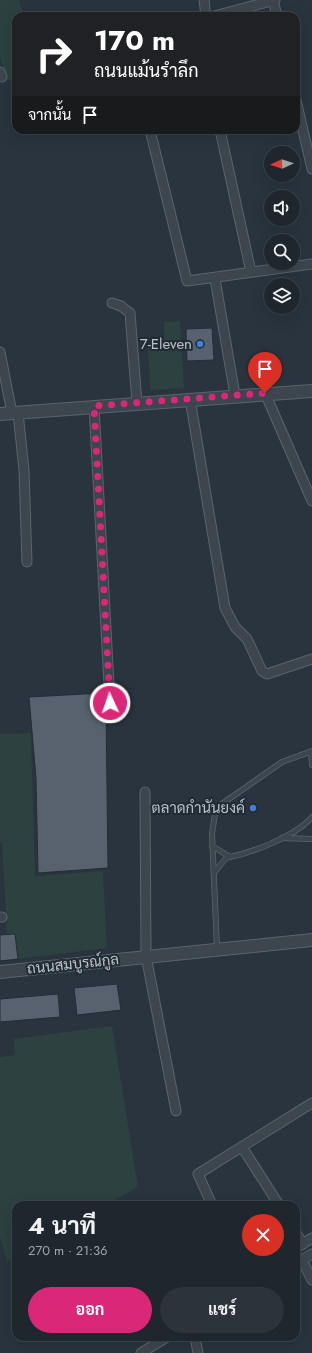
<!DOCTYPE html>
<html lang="th">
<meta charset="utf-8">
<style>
body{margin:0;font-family:Jost,Sarabun,sans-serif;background:#2c333a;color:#f1f3f6;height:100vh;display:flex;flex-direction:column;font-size:15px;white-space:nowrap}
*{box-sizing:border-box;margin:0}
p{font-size:13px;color:#a1a5aa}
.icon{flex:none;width:22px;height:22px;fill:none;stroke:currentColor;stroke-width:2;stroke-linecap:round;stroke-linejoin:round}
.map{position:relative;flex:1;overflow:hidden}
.drawer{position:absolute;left:12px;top:1201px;width:288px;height:140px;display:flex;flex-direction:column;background:#1f272e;border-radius:12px;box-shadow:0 4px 16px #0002,0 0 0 1px #3c444a}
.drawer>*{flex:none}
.hud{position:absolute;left:12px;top:12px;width:288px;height:122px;border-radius:12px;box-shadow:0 4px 16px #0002,0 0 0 1px #3c444a;background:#202124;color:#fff;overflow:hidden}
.needle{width:26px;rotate:267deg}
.controls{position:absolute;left:264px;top:146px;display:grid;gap:8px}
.controls a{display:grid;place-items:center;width:36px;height:36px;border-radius:50%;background:#1f272e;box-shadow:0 4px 16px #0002,0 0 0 1px #3c444a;font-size:20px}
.pin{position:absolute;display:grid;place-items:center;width:34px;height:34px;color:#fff;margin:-41px -17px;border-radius:50% 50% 50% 0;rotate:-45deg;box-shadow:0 0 4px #0007}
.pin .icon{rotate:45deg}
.me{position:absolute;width:44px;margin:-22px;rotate:357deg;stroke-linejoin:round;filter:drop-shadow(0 0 3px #0008)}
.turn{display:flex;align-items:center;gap:14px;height:84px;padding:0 16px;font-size:18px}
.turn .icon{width:52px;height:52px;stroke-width:2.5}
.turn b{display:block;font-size:28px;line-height:34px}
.then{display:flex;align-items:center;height:38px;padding:0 16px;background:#0003;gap:8px;font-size:15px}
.round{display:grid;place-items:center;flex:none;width:42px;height:42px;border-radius:21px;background:#2c333a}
.headline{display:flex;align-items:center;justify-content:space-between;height:68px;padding:0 16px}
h1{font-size:24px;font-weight:700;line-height:30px}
.cta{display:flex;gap:8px;margin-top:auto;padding:8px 16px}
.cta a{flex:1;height:46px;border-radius:24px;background:#db2777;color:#fff;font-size:16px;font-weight:700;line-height:46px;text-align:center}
.cta a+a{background:#2c333a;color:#f1f3f6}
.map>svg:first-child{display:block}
</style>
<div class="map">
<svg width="312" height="1353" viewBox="0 0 312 1353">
<rect width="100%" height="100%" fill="#29343e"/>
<!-- green -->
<g fill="#2c4140">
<polygon points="0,0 19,0 24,16 16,16 16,79 8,80 0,58"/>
<polygon points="180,321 184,388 150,390 148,346 165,345 164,322"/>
<polygon points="31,733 35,876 103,871 107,948 18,959 15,934 7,935 2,843 0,843 0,734"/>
<polygon points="112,1026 138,1187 106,1205 16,1205 16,1256 7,1261 0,1237 0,1057 15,1055 13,1039"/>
</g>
<!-- building -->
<g fill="#57626e" stroke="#242d36">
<polygon points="212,328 214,360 187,361 186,329"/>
<polygon points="103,693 104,704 106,708 108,868 38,873 36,778 29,697"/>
<polygon points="15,934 18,959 0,961 0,935"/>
<polygon points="117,984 121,1010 77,1015 74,988"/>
<polygon points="58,994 60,1017 0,1022 0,999"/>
</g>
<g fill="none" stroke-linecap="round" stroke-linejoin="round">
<defs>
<g id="service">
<polyline points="311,752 312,765"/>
<polyline points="282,838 312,839"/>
<polyline points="212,846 230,857"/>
<path d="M214,873L226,858C251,853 295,837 312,817"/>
<polyline points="217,949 212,833 216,808 282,762 312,751"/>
</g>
<g id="minor">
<polyline points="204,0 206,16"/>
<polyline points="273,0 277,16"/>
<polyline points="214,16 275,0"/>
<polyline points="0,72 2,77"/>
<polyline points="296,100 312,169"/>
<polyline points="150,130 187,281 312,264"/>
<polyline points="220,130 251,272"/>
<polyline points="215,279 235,395"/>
<polyline points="112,303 121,306 130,313 137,403"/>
<polyline points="0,352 12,413"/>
<polyline points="265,393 312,501"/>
<polyline points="190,399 225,608 235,627 247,639 262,671 267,674 312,659"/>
<polyline points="94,406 110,703"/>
<polyline points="18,413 24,470 27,562"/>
<polyline points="145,792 146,956 176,1111"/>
<polyline points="0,917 2,917"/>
<polyline points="242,1147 279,1205"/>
<polyline points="212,1205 198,1174 312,1103"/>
<polyline points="296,1233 303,1244"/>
<polyline points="296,1248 312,1238"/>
<polyline points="302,1260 312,1280"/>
<polyline points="296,1263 312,1254"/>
<polyline points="195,1337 198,1353"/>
<polyline points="141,1353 167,1337"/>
</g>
<g id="tertiary">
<polyline points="0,414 312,391"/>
<polyline points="0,972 312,940"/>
</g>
</defs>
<!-- service casing -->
<use href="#service" stroke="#5b646c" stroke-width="6"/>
<!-- minor casing -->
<use href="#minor" stroke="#5b646c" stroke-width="11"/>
<!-- tertiary casing -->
<use href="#tertiary" stroke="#5b646c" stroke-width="14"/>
<!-- service -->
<use href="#service" stroke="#3d464e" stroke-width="4.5"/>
<!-- minor -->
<use href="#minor" stroke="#3d464e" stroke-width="9"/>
<!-- tertiary -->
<use href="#tertiary" stroke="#3d464e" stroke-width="12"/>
</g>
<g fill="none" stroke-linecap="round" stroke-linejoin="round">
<!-- route -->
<polyline stroke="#db2777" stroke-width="7" stroke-dasharray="0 12.6" points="110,703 94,406 265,393"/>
</g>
<!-- markers -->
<g fill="#3f7fe0" stroke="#222b34" stroke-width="1.5">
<circle cx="200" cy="344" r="4"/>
<circle cx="253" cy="808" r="4"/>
</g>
<g text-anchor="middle" stroke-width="4" stroke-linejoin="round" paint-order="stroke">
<!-- poi labels -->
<g font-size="15" fill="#b9c1c9" stroke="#222b34" text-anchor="end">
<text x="192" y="349">7-Eleven</text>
<text x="245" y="813">ตลาดกำนันยงค์</text>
</g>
<!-- street labels -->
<g font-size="15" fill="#b9c1c9" stroke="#222b34">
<text transform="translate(73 964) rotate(-6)" y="5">ถนนสมบูรณ์กูล</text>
</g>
</g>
</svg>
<div class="controls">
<a><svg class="needle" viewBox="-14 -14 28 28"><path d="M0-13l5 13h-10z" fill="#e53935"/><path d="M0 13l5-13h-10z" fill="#a1a5aa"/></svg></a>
<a><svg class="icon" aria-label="sound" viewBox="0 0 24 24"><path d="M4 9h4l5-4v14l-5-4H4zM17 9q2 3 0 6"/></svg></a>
<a><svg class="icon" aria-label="search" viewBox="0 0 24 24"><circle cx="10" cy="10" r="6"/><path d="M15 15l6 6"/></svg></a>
<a><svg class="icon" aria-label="layers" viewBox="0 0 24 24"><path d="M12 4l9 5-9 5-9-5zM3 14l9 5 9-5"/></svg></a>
</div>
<div class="pin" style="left:265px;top:393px;background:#d93025"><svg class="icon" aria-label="arrive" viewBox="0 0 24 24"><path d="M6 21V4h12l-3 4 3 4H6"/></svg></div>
<svg class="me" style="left:110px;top:703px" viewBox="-20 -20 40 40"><circle r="17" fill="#db2777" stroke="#fff" stroke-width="3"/><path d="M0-11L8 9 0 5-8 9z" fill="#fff"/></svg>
<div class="hud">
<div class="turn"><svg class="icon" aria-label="right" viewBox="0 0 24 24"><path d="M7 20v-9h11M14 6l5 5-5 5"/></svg><div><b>170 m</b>ถนนแม้นรำลึก</div></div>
<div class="then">จากนั้น<svg class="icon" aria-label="arrive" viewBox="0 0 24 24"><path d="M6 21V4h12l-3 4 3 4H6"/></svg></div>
</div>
<section class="drawer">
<div class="headline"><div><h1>4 นาที</h1><p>270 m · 21:36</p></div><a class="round" style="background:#d93025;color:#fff"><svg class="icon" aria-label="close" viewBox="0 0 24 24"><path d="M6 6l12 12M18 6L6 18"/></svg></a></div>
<div class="cta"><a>ออก</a><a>แชร์</a></div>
</section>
</div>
